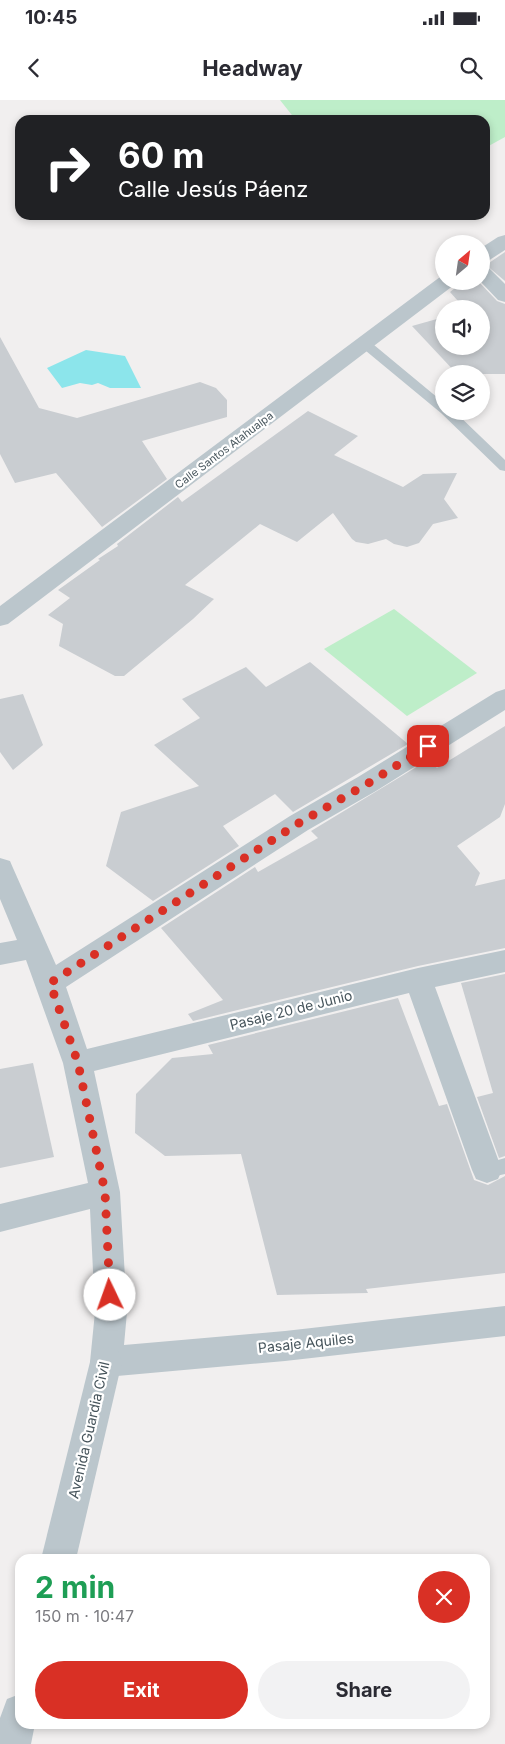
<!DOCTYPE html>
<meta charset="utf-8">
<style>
body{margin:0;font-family:Inter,sans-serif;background:#f2f2f3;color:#2b2b33;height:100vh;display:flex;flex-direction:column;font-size:19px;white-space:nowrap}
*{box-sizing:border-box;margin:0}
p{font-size:16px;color:#7c7c81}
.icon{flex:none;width:28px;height:28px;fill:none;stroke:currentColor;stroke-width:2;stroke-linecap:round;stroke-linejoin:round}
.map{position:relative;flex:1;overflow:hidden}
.drawer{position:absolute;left:15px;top:1454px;width:475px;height:175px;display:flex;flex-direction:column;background:#fff;border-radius:15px;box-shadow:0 2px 8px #0003}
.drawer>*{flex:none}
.guide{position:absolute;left:15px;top:15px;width:475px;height:105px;border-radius:15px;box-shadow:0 2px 8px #0003;background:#202124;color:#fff;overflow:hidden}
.needle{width:32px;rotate:29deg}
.buttons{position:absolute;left:435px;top:135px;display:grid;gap:10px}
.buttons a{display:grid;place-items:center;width:55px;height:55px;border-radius:50%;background:#fff;box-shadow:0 2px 8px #0003;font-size:25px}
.pin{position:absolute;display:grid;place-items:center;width:42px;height:42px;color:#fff;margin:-21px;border-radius:10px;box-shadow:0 2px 8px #0006}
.me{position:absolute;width:55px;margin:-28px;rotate:357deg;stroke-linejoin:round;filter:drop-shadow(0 0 4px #0008)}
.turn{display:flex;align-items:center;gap:18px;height:105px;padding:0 20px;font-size:22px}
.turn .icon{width:65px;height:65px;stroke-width:2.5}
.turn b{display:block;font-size:35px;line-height:42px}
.round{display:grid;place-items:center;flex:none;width:52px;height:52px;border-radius:26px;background:#f2f2f3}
.head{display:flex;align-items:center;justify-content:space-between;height:85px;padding:0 20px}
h1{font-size:30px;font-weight:700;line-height:38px;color:#1e9e55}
.button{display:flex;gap:10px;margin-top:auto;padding:10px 20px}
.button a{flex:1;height:58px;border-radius:30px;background:#d93025;color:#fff;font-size:20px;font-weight:700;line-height:58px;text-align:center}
.button a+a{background:#f2f2f3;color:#2b2b33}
.status{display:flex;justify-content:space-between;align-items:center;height:35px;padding:0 25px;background:#fff;direction:ltr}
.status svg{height:14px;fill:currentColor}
header{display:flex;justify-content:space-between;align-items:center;height:65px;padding:0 20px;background:#fff;font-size:22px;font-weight:700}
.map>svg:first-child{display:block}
</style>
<div class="status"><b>10:45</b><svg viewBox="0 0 49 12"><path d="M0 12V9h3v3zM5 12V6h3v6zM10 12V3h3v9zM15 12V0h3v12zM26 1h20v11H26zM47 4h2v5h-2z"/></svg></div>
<header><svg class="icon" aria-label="back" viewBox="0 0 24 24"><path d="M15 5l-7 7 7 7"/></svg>Headway<svg class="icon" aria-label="search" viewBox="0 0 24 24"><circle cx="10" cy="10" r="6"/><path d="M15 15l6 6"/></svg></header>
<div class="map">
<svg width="505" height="1644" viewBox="0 0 505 1644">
<rect width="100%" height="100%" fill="#f1efef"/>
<!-- green -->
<g fill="#beeec9">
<polygon points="280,0 505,0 505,37 485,48 485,20 298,20 295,19"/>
<polygon points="394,509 477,573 407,616 324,549"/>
</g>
<!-- water -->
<polygon fill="#8ce5eb" points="86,250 125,256 141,288 110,288 98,283 92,285 80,283 62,288 47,268"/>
<!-- building -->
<g fill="#c9cdd1">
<polygon points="505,152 505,181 486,165"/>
<polygon points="464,181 478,181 497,201 505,204 505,274 457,274 412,226 444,217 444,246 481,246 481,209 465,209 450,192"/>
<polygon points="0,237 39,308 77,318 200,282 216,288 227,300 227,317 142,341 167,379 102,427 56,373 15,383 0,354"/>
<polygon points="308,311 358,336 334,355 403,387 423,374 457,373 444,399 458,418 433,424 419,443 407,447 394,444 386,439 368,444 356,442 352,439 333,413 297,442 260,424 185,485 214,499 193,519 124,576 115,576 59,546 63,524 48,515 70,498 58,490 100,460 98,459 118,446 117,444 178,397 182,402"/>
<polygon points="310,562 408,644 293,712 275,694 223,726 239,746 153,801 106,766 121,712 199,686 154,645 200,618 182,599 246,567 266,587"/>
<polygon points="23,594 43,645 13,670 0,652 0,599"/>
<polygon points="505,626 505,704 500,717 457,746 480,773 475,786 505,779 505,848 418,866 193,921 188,914 223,900 161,828 255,767 258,772 318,738 311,731 428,660 437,668"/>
<polygon points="505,874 505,1056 499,1058 477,997 493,993 461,883"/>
<polygon points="398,898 439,1006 447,1004 474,1080 488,1085 505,1076 505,1173 366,1189 368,1193 277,1195 241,1054 165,1056 135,1033 136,994 172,958 213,954 208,945"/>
<polygon points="33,963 54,1057 0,1068 0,969"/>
</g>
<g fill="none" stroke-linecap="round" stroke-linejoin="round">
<!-- service -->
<g fill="#bbc6cc" fill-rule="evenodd">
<polygon points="364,239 368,240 444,303 444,311 454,311 505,360 505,371 500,370 441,313 360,246 358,243"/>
<polygon points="505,1058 505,1074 487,1078 481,1075 478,1070 481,1065"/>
</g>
<!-- minor -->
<g fill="#bbc6cc" fill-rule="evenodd">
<polygon points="505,135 505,150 488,161 481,163 481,148 498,137"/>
<polygon points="481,165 488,167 505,184 505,202 498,200 480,181 481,181"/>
<polygon points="444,176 444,181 457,181 454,185 8,524 0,526 0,506 440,177"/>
<polygon points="505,589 505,610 376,691 308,730 66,887 87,949 418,868 505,850 505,872 435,887 502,1070 498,1079 487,1083 476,1079 472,1070 409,893 94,971 120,1092 127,1212 124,1245 285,1231 505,1206 505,1236 285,1261 106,1277 94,1273 90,1262 95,1212 90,1109 0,1132 0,1104 88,1083 63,963 26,860 0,865 0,843 17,840 0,799 0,758 10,761 13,768 56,865 290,716 358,677 496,592"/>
</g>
<!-- tertiary -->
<g fill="#bbc6cc" fill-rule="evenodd">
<polygon points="106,1247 118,1251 122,1262 76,1459 41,1459 90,1262 94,1251"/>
<polygon points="20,1594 20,1624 35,1624 31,1644 0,1644 0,1618 7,1599"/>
</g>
</g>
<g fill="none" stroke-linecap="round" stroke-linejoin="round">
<!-- route -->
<polyline stroke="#d93025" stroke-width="9" stroke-dasharray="0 16.2" points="110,1195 105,1092 78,963 50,883 299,723 367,684 428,646"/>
</g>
<g text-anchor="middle" stroke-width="4.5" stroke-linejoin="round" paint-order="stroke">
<!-- far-street labels -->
<g font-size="11" fill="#47555c" stroke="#fff">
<text transform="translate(224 350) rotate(-37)" y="4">Calle Santos Atahualpa</text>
</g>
<!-- street labels -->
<g font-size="14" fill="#47555c" stroke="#fff">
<text transform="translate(291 910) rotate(-14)" y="5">Pasaje 20 de Junio</text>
<text transform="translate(306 1243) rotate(-6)" y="5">Pasaje Aquiles</text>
<text transform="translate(89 1330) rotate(-77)" y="5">Avenida Guardia Civil</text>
</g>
</g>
</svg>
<div class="buttons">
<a><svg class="needle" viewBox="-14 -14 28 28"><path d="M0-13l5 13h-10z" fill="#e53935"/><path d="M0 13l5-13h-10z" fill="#7c7c81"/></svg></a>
<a><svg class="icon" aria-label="sound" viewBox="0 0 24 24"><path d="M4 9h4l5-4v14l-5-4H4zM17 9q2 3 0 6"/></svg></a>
<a><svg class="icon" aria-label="layers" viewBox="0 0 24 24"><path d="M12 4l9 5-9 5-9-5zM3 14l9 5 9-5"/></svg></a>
</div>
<div class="pin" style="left:428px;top:646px;background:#d93025"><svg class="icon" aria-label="arrive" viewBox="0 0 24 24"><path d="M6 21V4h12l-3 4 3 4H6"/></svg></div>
<svg class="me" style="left:110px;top:1195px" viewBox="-20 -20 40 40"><circle r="19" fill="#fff"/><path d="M0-13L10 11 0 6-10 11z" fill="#d93025"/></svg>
<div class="guide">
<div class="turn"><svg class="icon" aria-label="right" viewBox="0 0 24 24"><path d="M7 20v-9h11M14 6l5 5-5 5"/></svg><div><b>60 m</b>Calle Jesús Páenz</div></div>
</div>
<section class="drawer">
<div class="head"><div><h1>2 min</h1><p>150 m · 10:47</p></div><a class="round" style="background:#d93025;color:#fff"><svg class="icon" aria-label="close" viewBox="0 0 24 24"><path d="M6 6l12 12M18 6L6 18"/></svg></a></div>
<div class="button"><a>Exit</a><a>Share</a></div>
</section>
</div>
